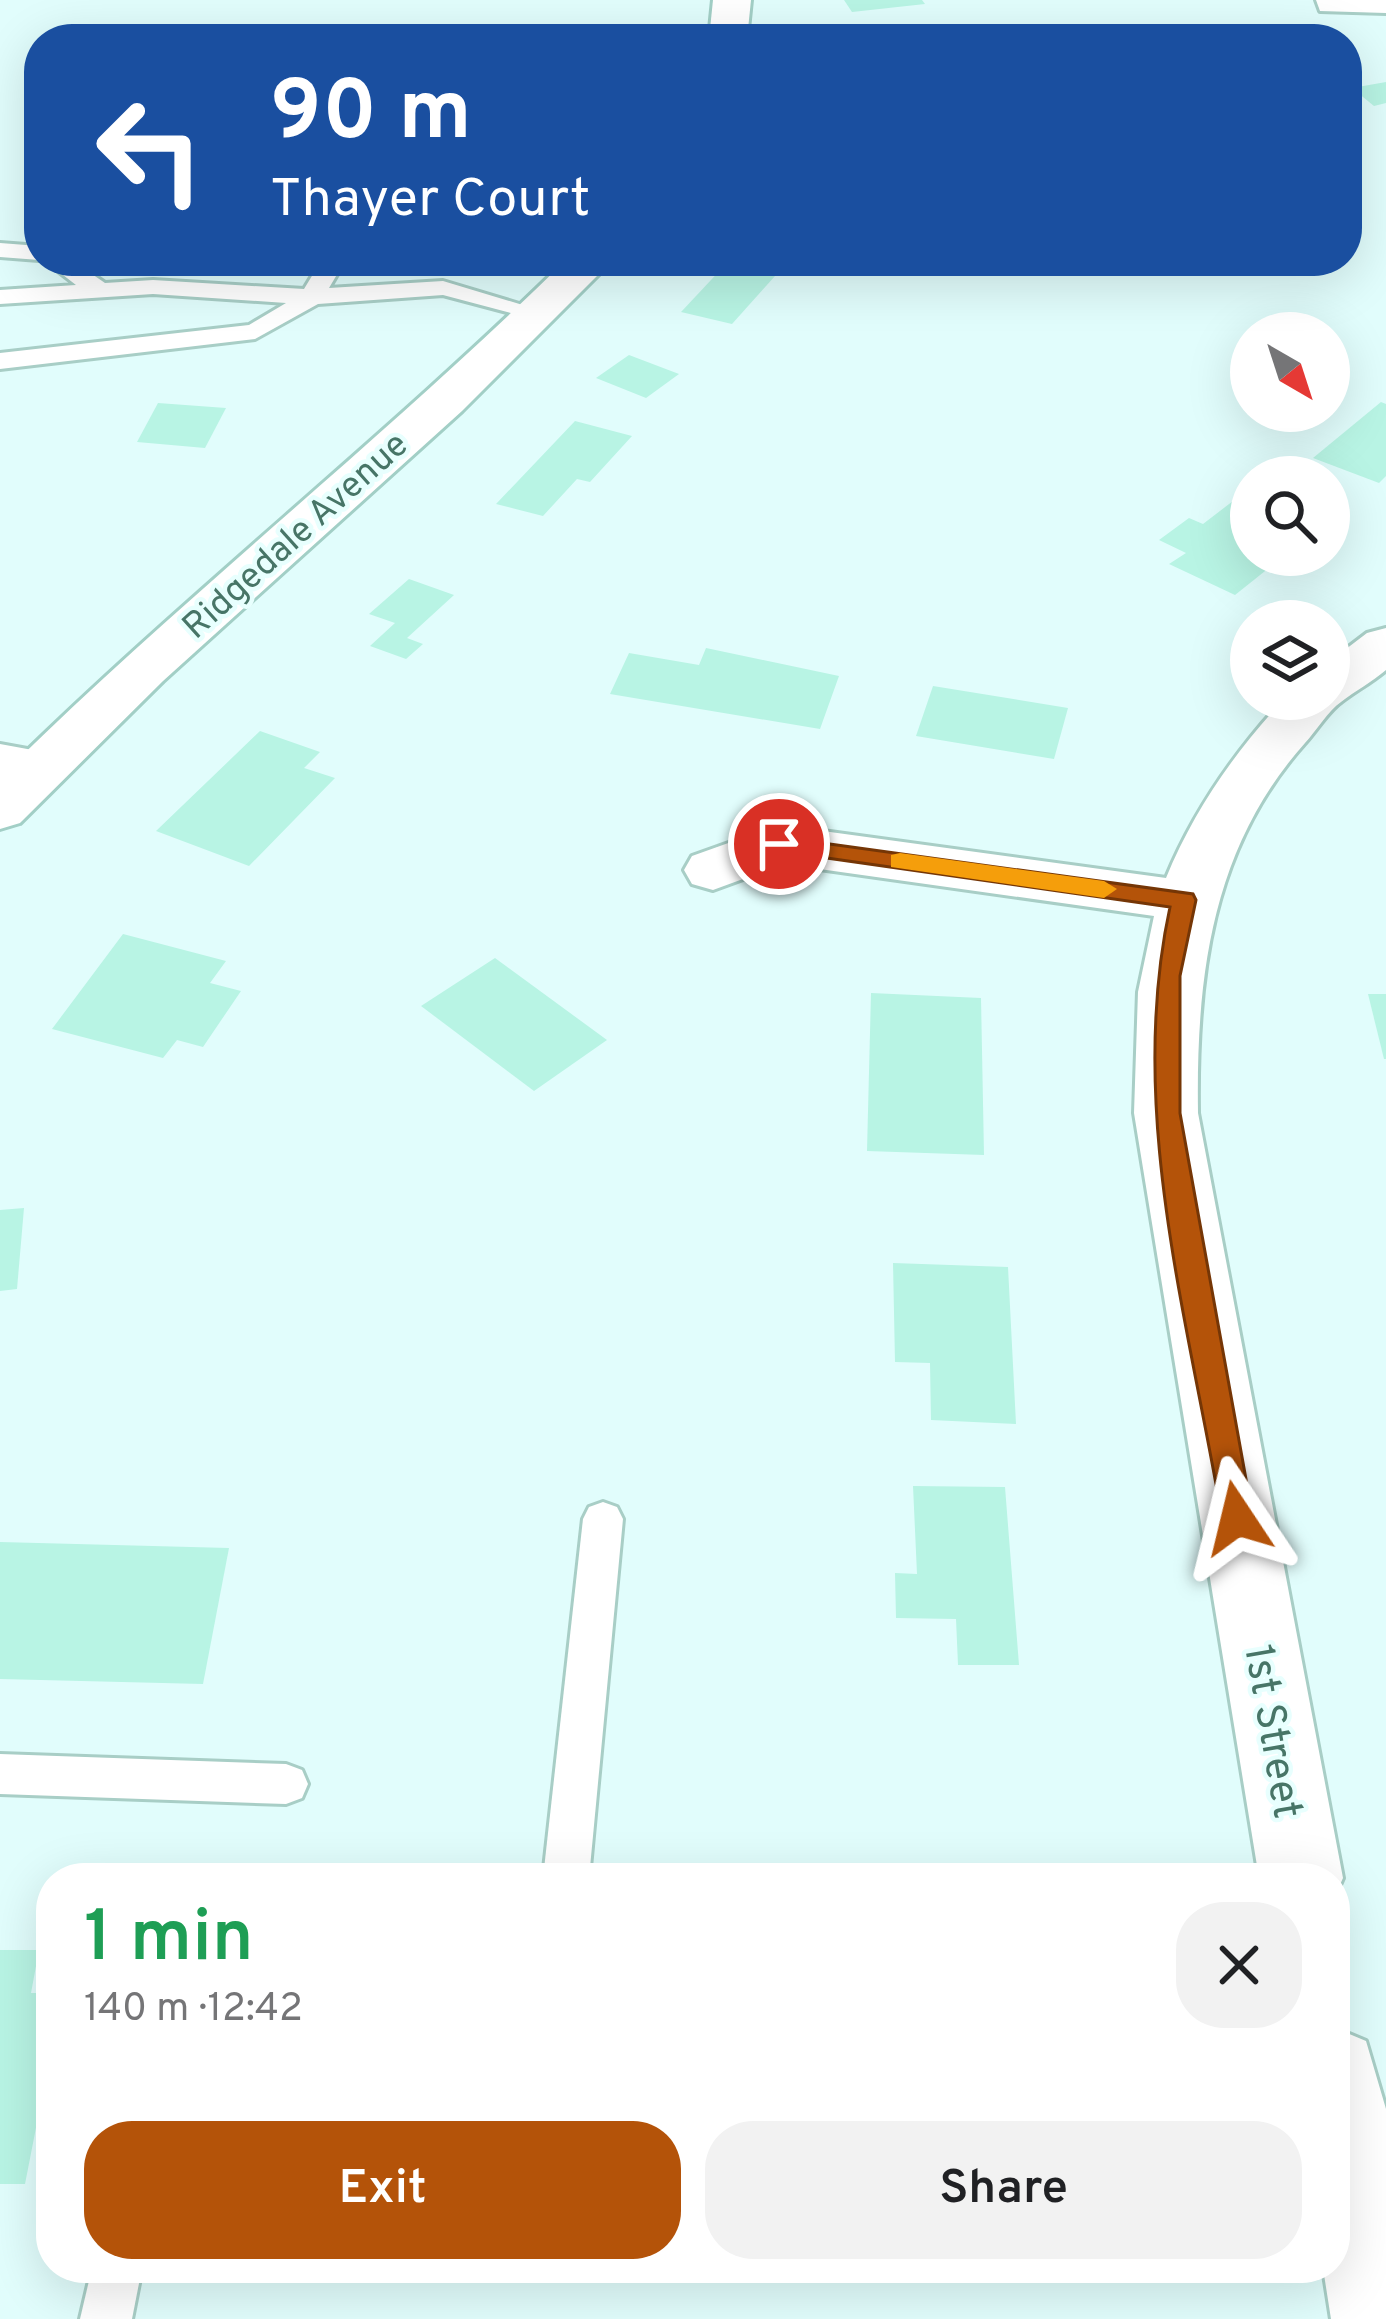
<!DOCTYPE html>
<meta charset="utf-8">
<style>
body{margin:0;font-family:Overpass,sans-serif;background:#f2f2f2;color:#202124;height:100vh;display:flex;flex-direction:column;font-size:45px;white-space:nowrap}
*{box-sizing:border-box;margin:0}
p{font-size:39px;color:#757577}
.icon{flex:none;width:66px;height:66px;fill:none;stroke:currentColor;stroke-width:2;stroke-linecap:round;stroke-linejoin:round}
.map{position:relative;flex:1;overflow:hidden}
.panel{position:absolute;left:36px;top:1863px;width:1314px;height:420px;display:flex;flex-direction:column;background:#fff;border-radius:48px;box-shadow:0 12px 48px #0002}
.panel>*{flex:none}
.guide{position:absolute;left:24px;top:24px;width:1338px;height:252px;border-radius:48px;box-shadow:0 12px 48px #0002;background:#1a4fa0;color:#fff;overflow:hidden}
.needle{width:78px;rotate:141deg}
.buttons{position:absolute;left:1230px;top:312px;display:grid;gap:24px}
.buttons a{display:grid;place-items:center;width:120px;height:120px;border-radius:50%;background:#fff;box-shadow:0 12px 48px #0002;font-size:60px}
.pin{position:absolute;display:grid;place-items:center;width:102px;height:102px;color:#fff;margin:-51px;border:6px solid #fff;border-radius:50%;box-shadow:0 3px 12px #0007}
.me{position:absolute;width:132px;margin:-66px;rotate:350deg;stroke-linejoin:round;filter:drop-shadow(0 0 9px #0008)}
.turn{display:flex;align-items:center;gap:42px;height:252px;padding:0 48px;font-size:54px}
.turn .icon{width:156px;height:156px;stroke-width:2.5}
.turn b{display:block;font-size:84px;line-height:102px}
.round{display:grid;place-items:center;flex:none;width:126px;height:126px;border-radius:48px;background:#f2f2f2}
.head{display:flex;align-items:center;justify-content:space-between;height:204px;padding:0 48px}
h1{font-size:72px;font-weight:600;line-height:90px;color:#1e9e55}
.action{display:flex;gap:24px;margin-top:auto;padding:24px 48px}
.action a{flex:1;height:138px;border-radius:48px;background:#b45309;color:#fff;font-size:48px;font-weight:600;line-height:138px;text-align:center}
.action a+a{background:#f2f2f2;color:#202124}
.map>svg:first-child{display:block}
</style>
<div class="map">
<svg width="1386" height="2319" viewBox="0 0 1386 2319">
<rect width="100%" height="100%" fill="#e1fdfc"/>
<!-- building -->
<g fill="#b8f4e4">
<polygon points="844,0 922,0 925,4 852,12"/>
<polygon points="1180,27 1202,39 1144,39 1143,38"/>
<polygon points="915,28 917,39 845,39 844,29"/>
<polygon points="1386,82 1386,103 1374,106 1352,88"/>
<polygon points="726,264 775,276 732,324 681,312"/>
<polygon points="629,355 679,374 646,398 596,378"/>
<polygon points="1381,402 1386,404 1386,476 1379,483 1313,458"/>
<polygon points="158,403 226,408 205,448 137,442"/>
<polygon points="575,421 632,436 590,482 577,479 543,516 496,504"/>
<polygon points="1246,491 1251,493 1251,555 1285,555 1235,595 1169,564 1186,553 1159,540 1189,518 1203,524"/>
<polygon points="409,579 454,595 407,638 423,644 406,659 370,646 395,623 369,614"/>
<polygon points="706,648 839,676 820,729 610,694 629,653 699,665"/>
<polygon points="933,686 1068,708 1054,759 916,736"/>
<polygon points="260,731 320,752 304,768 335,778 249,866 156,831"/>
<polygon points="123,934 226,961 210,983 241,991 203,1047 177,1040 163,1058 52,1029"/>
<polygon points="495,958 607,1040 534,1091 421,1006"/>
<polygon points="871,993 981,998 984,1155 867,1151"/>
<polygon points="1368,994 1386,994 1386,1059 1384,1059"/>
<polygon points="24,1208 17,1289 0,1291 0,1210"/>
<polygon points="893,1263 1008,1267 1016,1424 931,1420 930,1363 895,1362"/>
<polygon points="913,1486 1005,1487 1019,1665 958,1665 956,1619 896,1618 895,1573 917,1574"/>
<polygon points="0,1542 229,1548 203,1684 0,1679"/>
<polygon points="1136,1871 1208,1872 1208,1878 1137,1878"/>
<polygon points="0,1950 39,1950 31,1993 51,1993 51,2051 25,2184 0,2184"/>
<polygon points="1179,2268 1284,2268 1285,2273 1180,2273"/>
</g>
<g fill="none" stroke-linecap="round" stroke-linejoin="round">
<defs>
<g id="lane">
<polygon points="0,243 39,246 39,260 0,257"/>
<polygon points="45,261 73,261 105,283 153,280 304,289 321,261 345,261 329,288 443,281 549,313 537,320 443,295 318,304 255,339 0,369 0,353 249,325 286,303 153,294 0,304 0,290 76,285"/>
<polygon points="603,1502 617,1507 623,1519 589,1878 543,1878 583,1519 589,1507"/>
<polygon points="0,1754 286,1764 302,1770 308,1784 302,1798 286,1804 0,1794"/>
<polygon points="92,2268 142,2268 132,2319 80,2319"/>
</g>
<g id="street">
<polygon points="1316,0 1386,0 1386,13 1320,11"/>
<path d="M1386,628V670C1372,682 1355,691 1341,702C1328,711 1316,731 1305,743C1211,848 1196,978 1198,1113L1343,1878L1335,1896V1878H1259L1134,1113L1138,992L1154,916L784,864L713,890L692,884L684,870L692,856L779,825L1166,878C1194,810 1234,753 1284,699H1329V662L1367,633Z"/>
<polygon points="0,744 60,755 68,768 60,781 40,786 0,780"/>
<polygon points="1335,2028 1366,2041 1386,2109 1386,2319 1331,2319 1323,2268 1335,2268"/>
</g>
<g id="secondary">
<polygon points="713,0 751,0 747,39 709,39"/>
<path d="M565,261H612L462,411L163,681L20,823L0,829V777C182,597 383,440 565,261Z"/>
</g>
</defs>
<!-- lane casing -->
<use href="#lane" stroke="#a8cec6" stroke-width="6"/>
<!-- street casing -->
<use href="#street" stroke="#a8cec6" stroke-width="6"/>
<!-- secondary casing -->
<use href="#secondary" stroke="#a2cfc6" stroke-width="6"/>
<!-- lane -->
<use href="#lane" fill="#fff" fill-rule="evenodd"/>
<!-- street -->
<use href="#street" fill="#fff" fill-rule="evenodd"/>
<!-- secondary -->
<use href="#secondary" fill="#fff" fill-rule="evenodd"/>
</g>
<!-- route -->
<path fill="#b45309" stroke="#753606" stroke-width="3" d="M779,837L1193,894L1196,900L1180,976V1113L1253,1518L1248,1527L1237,1531L1222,1518C1188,1318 1126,1109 1170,907L771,850L767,844Z"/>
<!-- slow -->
<polygon fill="#f59e0b" points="900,853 1104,881 1117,889 1104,898 891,867 891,855"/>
<g text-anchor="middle" stroke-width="9" stroke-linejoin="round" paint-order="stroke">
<!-- far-street labels -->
<g font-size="36" fill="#477567" stroke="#e8fffe">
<text transform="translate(294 534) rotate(-42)" y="13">Ridgedale Avenue</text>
</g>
<!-- street labels -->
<g font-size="42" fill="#477567" stroke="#e8fffe">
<text transform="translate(1275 1731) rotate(80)" y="15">1st Street</text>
</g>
</g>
</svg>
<div class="buttons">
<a><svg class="needle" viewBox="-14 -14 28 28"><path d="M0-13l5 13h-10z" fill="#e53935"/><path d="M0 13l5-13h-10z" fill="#757577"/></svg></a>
<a><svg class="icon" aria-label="search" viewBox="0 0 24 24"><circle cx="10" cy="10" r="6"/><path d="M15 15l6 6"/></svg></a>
<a><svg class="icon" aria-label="layers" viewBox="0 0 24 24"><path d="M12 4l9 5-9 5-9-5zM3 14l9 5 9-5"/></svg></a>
</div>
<div class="pin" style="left:779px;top:844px;background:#d93025"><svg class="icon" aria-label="arrive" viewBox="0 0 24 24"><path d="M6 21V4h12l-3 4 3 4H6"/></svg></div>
<svg class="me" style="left:1237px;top:1518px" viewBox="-20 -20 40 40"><path d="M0-17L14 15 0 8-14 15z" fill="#b45309" stroke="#fff" stroke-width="4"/></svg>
<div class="guide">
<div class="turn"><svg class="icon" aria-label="left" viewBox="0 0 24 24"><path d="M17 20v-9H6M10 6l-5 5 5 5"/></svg><div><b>90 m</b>Thayer Court</div></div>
</div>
<section class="panel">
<div class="head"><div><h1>1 min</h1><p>140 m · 12:42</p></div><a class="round"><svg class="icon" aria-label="close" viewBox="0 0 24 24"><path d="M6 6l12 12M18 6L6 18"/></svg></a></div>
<div class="action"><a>Exit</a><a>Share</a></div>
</section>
</div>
